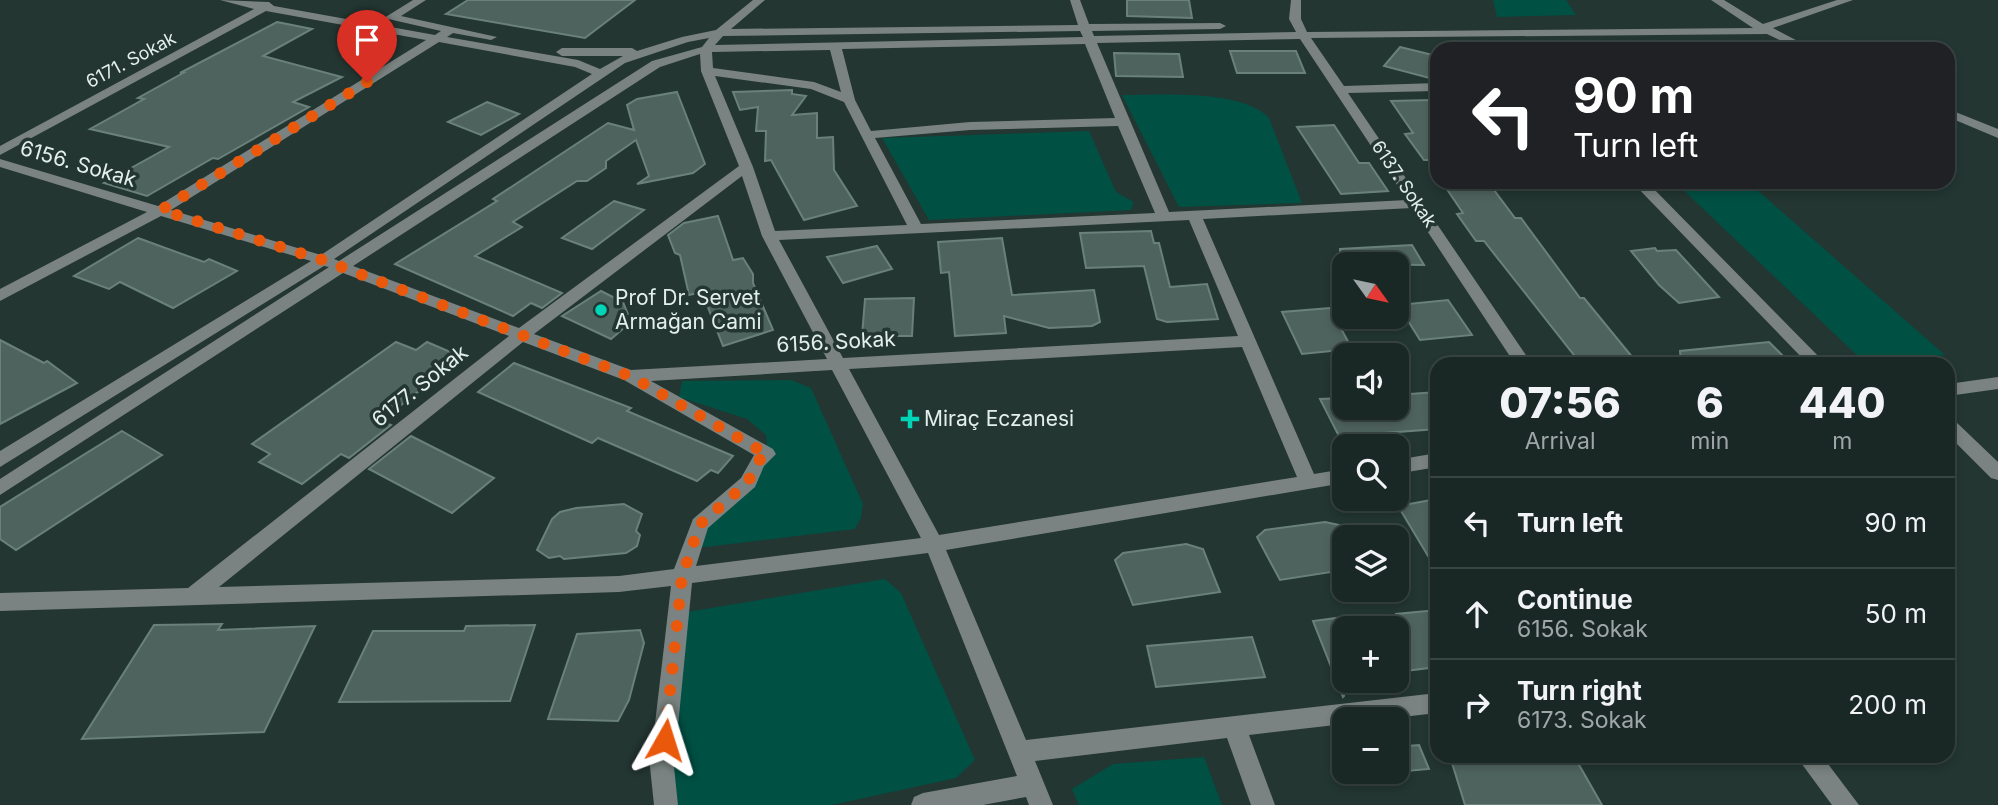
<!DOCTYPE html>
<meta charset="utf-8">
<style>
body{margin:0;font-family:Inter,sans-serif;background:#273432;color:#f1f3f6;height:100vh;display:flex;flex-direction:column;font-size:26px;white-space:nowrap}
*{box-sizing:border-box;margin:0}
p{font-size:23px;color:#9fa6a7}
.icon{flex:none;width:38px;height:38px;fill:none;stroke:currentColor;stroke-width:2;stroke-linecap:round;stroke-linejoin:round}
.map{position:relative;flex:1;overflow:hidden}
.sheet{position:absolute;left:1430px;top:357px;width:525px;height:406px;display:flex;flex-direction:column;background:#1a2825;border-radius:21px;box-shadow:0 4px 10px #0003,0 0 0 2px #384442}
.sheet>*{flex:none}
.top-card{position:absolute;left:1430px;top:42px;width:525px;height:147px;border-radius:21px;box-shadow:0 4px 10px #0003,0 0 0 2px #384442;background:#202124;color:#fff;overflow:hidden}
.needle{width:46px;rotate:123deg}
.fabs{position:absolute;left:1332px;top:252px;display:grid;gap:14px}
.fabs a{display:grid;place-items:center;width:77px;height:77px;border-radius:14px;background:#1a2825;box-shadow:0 4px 10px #0003,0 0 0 2px #384442;font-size:35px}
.pin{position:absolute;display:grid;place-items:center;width:60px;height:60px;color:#fff;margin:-72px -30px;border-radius:50% 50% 50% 0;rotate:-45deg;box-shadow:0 0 7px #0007}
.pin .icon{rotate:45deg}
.me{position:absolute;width:77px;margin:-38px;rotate:6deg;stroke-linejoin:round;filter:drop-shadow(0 0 5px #0008)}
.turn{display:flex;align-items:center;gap:24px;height:147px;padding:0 28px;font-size:32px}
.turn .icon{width:91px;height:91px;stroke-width:2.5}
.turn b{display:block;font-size:49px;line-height:60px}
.eta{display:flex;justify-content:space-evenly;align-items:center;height:119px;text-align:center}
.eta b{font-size:42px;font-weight:800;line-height:49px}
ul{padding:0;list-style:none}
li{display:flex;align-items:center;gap:21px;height:91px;padding:0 28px;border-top:2px solid #384442}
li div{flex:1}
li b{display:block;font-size:26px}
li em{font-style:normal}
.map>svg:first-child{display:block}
</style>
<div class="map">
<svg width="1998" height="805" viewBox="0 0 1998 805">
<rect width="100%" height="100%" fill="#233631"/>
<!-- green -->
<g fill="#005044">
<polygon points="1493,0 1566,0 1576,15 1497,17"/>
<path d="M1122,95C1160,95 1243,89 1269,118L1302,203L1179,207Z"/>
<polygon points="1089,131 1116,192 1134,202 1131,210 929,220 882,138"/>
<polygon points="1675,182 1748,182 1945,355 1865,363"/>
<polygon points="791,380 811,388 863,504 861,518 855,529 681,550 768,456 766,435 747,419 679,397 682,381"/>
<polygon points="885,579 901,593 975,760 956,778 832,805 658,805 669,615"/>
<polygon points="1204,757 1222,805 1079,805 1072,789 1113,764"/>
</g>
<!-- building -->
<g fill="#4f635e" stroke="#6a807a" stroke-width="2">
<polygon points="468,0 635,0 585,38 446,14"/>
<polygon points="1127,0 1189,0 1192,18 1127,16"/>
<polygon points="277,22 312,29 263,56 342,77 293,102 309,107 218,159 213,158 147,196 104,183 169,147 90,129 144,99 138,98 183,73 180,73"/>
<polygon points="1400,47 1437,56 1437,80 1384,66"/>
<polygon points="1230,51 1296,51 1305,73 1237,73"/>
<polygon points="1114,53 1179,54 1183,77 1116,76"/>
<polygon points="792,90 792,94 806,96 792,115 817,113 817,138 833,137 834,170 857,206 804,220 771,160 765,161 766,131 756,131 758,107 740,110 733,92"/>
<polygon points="677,92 705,164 693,173 637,184 649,176 636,140 606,161 606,168 587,181 577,181 513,222 522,227 475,256 562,293 542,308 531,303 513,316 395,264 497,201 493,199 608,123 634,130 627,105 637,99"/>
<polygon points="1431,100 1437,107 1437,170 1430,160 1424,160 1405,134 1413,133 1391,101"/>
<polygon points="487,102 519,114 481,135 448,122"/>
<polygon points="1334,125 1359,163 1369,163 1388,191 1341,194 1297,127"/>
<polygon points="1442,182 1488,182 1515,218 1521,218 1580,298 1584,298 1638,364 1581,364 1484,241 1476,241 1457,214 1463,213"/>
<polygon points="614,201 644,210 592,249 562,238"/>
<polygon points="718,216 733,260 743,258 753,274 753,283 773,330 723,346 702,292 689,295 680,255 675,253 668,235 684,223"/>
<polygon points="1151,231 1154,243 1159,243 1170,287 1207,284 1218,319 1167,322 1157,319 1144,266 1086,268 1080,233"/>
<polygon points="138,238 204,262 209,259 237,271 173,308 120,282 109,289 74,276"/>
<polygon points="1002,238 1012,295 1094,290 1100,322 1092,326 1049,328 1004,316 1006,333 955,336 949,272 941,273 938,242"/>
<polygon points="1412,245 1424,265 1340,264 1340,249"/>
<polygon points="877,246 892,269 843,283 827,257"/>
<polygon points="1655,248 1657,251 1676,250 1719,297 1679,303 1659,285 1631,251"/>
<polygon points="601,291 623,302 631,322 611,339 562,316"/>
<polygon points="914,298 912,336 862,336 865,299"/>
<polygon points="1448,300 1472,335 1420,340 1398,305"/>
<polygon points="1330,308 1352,349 1302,354 1282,312"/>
<polygon points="0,340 44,363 47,361 77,383 0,424"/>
<polygon points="396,342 416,350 427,342 462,357 381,421 391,425 349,458 341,454 302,484 259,462 270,454 252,444"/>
<polygon points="1769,342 1787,360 1780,361 1783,364 1681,364 1680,351"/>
<polygon points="514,363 631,408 627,411 733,456 718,473 711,470 697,481 598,438 592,443 478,392"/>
<polygon points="1437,392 1437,429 1344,436 1344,446 1320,399 1344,398 1344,408 1396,408 1396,395"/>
<polygon points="122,431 162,455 16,550 0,539 0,507"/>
<polygon points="411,436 494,478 452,513 369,469"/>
<polygon points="1437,499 1437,571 1398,506"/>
<polygon points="624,504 642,514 636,531 640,535 637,546 626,553 564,559 560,556 549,558 537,550 552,519 560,512 576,508"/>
<polygon points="1325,522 1344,526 1344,570 1280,580 1257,537 1265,530"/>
<polygon points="1186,544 1203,549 1220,592 1133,605 1115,560 1123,553"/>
<polygon points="1437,610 1437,667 1396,672 1396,614"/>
<polygon points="1344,617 1344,696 1343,697 1313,621"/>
<polygon points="222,624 218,630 315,626 264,732 82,739 154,625"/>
<polygon points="535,625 510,701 339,702 373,631 464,631 466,626"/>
<polygon points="640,630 644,643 629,700 618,721 548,719 577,634"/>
<polygon points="1252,637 1265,677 1156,687 1147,646"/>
<polygon points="1419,745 1429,769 1396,772 1396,747"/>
<polygon points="1458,756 1574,756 1602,805 1465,805 1452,763"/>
</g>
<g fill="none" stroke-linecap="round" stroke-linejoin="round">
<!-- minor -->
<g fill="#7a8381" fill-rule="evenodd">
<path d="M220,0L269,2L274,6L435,35L441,31L384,18L413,0H426L401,16L497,37L491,40L453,33L447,37L578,60L600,69L623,56H562L556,52L562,48H632L637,51L682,37L716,30L753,0H765L731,29L1078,25L1070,0H1080L1089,24L1220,23L1226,26L1220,29L1092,31L1094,36L1296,32L1289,19L1291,0H1301V19L1307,32L1753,28L1711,0H1724L1763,24L1837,0H1853L1773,28L1813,49H1798L1767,34L1311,38L1344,86L1437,83V91L1348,93L1532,364H1515L1412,208L1203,219L1314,474L1344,469V483L946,550L1026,740L1437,693V713L1385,719H1344V724L1249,735L1275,805H1251L1227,738L1035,761L1053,805H1029L1026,797L983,805H911L914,797L923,793L1017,776L928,553L692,583L674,767L678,805H654L650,767L671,586L619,592L0,611V593L188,588L509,336L343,273L0,495V479L329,267L324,266L0,467V451L311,261L161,216L0,301V289L147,212L0,167V159L158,206L426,40L266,11L0,155V146L254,9ZM1080,31L1083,37L715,45L723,36ZM709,38L702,47L652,61L339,261L334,259L625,63L688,42ZM1300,39L1407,200L1169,212L1097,43ZM439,42L575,67L592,74L321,255L171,210ZM1085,44L1115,118L970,122L871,131L855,100L842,49ZM830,50L841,92L814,82L713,68L712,52ZM700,54L701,71L739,166L519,328L353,266L660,67ZM715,76L811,89L844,102L907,225L775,231L753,167ZM1118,126L1155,213L921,224L875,138L970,130ZM742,176L762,236L827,359L631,370L534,334ZM1189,220L1238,336L843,358L779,240ZM523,342L624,380L754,455L741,478L693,519L674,569L619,576L219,587ZM1242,347L1297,477L939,535L849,369ZM832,370L921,538L696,566L708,528L755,487L764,466L776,454L773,449L651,381Z"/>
<polygon points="1948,109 1998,129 1998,138 1948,117"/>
<polygon points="1632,182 1647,182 1826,364 1808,364"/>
<polygon points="1998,377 1998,389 1948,396 1948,384"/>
<polygon points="1948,418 1954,420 1998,462 1998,480 1991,478 1948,435"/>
<polygon points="1437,453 1437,467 1396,474 1396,460"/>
<polygon points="1796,756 1822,756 1859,805 1832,805"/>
</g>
</g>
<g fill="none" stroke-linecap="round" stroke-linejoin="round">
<!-- route -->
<polyline stroke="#ea580c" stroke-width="12" stroke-dasharray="0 21.6" points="367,82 161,210 323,260 630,376 767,454 757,462 748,482 700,524 682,576 665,740"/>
</g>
<!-- markers -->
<g fill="#00d5b7" stroke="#233631" stroke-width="2.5">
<circle cx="601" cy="310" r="7"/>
<path d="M906.5 408.5h7v7h7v7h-7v7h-7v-7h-7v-7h7z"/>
</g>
<g text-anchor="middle" stroke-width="7" stroke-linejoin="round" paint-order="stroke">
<!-- far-street labels -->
<g font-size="18" fill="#e3efec" stroke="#233631">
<text transform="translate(131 60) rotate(-28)" y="6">6171. Sokak</text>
<text transform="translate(1404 184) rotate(56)" y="6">6137. Sokak</text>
</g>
<!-- street labels -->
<g font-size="21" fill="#e3efec" stroke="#233631">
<text transform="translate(78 164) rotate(16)" y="7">6156. Sokak</text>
<text transform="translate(836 342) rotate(-3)" y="7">6156. Sokak</text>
<text transform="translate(420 386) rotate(-39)" y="7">6177. Sokak</text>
</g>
<!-- poi labels -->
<g font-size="21" fill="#e3efec" stroke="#233631" text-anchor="start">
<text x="615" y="305">Prof Dr. Servet<tspan x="615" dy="24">Armağan Cami</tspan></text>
<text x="924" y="426">Miraç Eczanesi</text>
</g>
</g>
</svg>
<div class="fabs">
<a><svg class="needle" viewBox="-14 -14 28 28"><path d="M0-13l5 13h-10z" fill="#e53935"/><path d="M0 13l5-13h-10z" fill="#9fa6a7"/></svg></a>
<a><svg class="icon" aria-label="sound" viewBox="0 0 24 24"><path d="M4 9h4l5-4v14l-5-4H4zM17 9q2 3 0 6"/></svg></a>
<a><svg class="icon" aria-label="search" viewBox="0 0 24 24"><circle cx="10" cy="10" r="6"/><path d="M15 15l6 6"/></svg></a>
<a><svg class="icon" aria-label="layers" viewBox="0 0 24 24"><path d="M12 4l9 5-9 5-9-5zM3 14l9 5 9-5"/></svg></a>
<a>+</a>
<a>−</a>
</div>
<div class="pin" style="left:367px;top:82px;background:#d93025"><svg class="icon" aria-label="arrive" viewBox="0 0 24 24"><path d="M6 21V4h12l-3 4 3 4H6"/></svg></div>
<svg class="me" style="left:665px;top:740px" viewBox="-20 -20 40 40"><path d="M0-17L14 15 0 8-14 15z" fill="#ea580c" stroke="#fff" stroke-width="4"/></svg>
<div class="top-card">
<div class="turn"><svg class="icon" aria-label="left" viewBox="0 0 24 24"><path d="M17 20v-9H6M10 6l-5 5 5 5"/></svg><div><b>90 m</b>Turn left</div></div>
</div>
<section class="sheet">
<div class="eta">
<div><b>07:56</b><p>Arrival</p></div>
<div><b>6</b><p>min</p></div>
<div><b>440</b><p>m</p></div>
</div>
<ul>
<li><svg class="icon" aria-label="left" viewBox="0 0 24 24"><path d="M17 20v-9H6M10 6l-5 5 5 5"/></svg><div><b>Turn left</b></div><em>90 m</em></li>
<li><svg class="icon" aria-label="ahead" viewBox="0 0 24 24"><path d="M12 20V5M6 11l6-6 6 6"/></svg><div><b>Continue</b><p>6156. Sokak</p></div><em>50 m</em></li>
<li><svg class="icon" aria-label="right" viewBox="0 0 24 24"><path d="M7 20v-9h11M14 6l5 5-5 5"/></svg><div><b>Turn right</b><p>6173. Sokak</p></div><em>200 m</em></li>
</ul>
</section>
</div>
